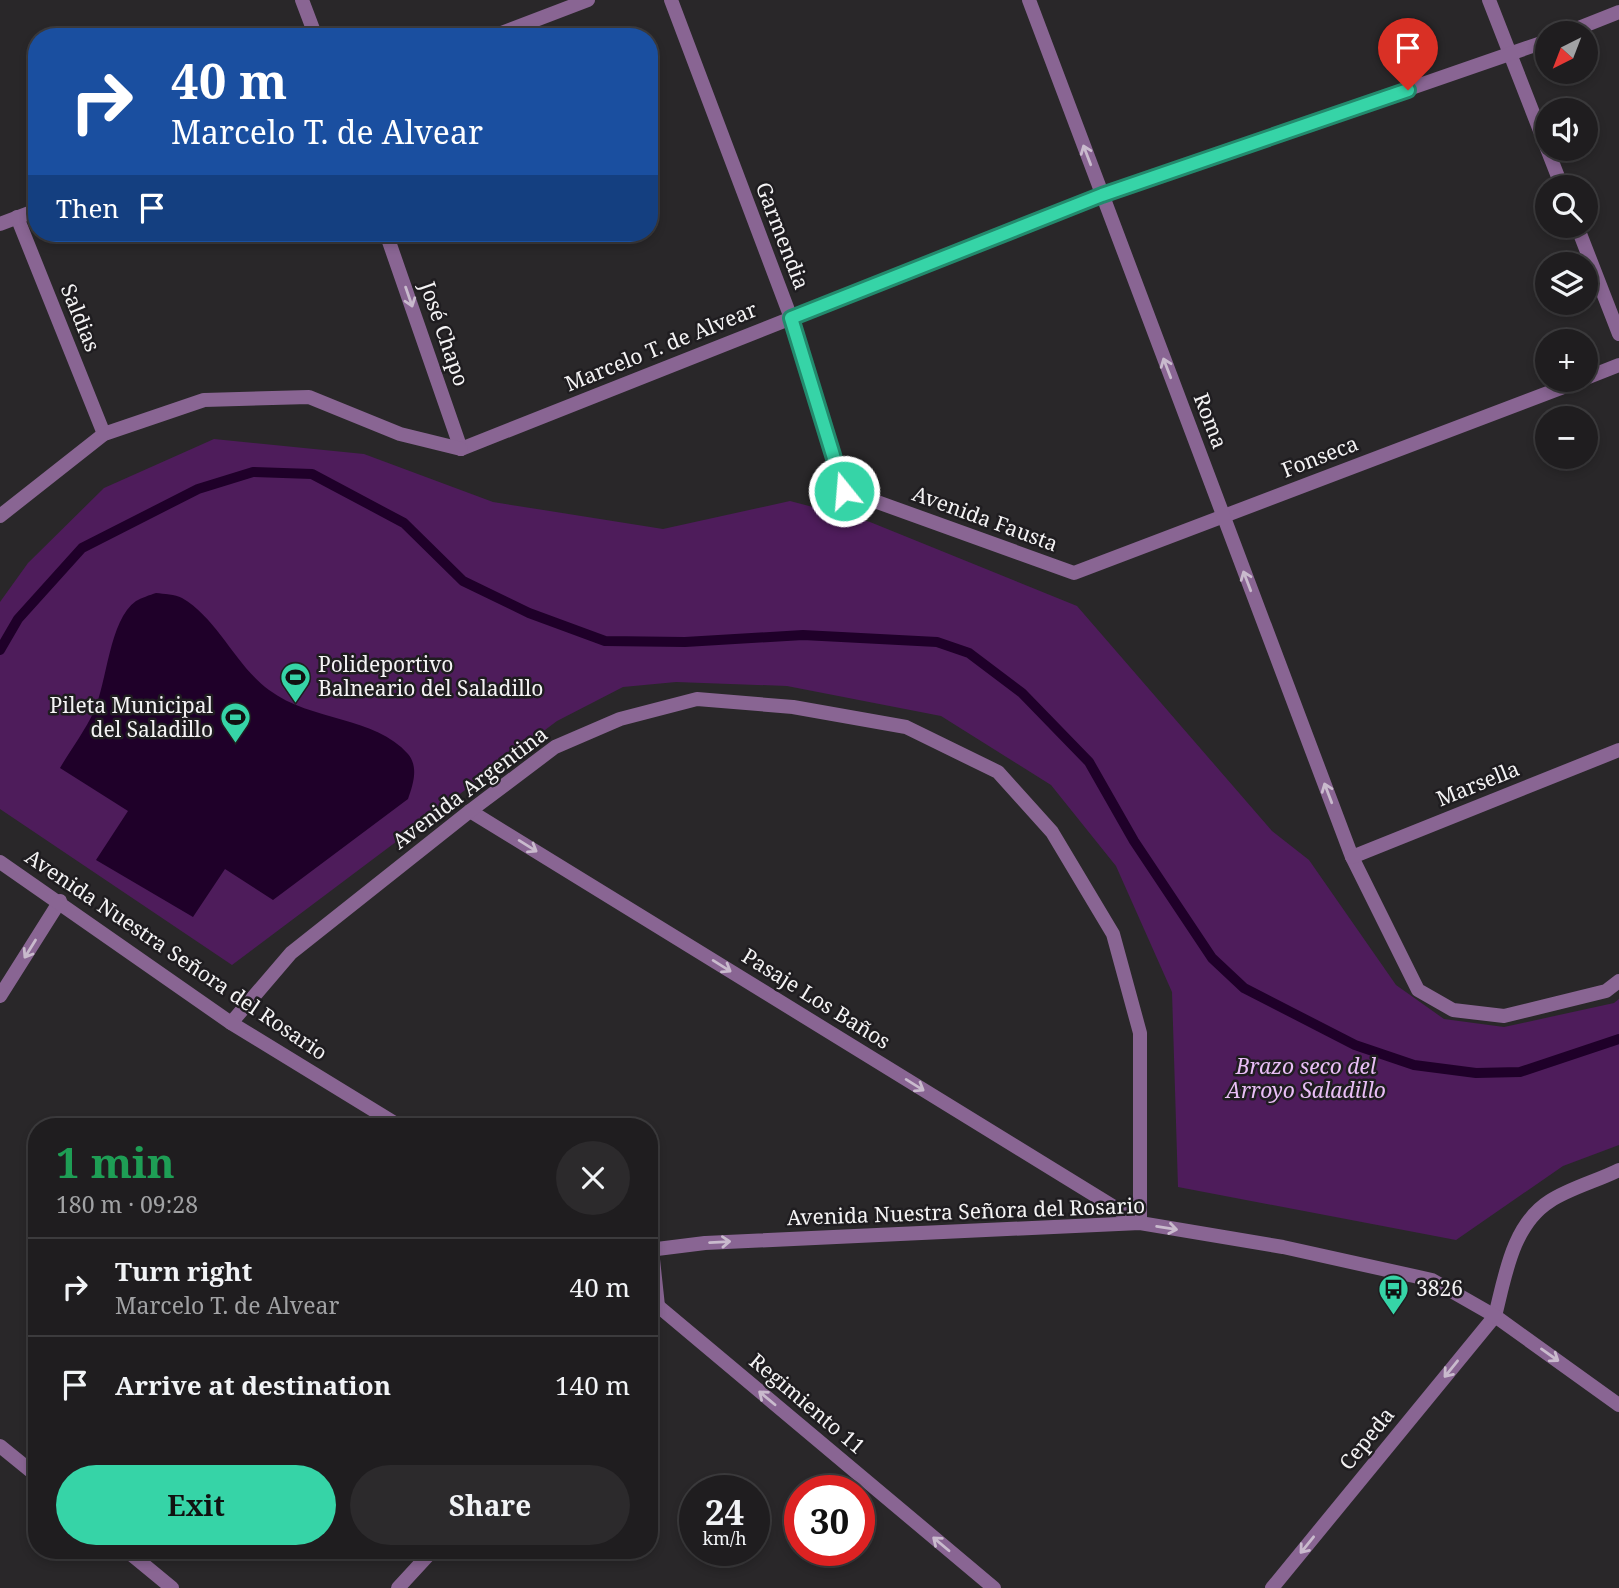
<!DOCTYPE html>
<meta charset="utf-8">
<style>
body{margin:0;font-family:"Noto Serif",serif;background:#2c2a2c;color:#f1f3f6;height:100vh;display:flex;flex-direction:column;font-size:26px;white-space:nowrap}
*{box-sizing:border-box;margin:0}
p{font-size:23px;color:#a1a2a4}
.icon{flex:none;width:38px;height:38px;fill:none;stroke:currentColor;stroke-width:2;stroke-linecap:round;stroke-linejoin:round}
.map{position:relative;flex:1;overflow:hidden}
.panel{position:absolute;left:28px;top:1118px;width:630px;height:441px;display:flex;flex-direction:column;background:#1f1d1f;border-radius:28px;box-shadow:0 4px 10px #0003,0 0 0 2px #3c3b3d}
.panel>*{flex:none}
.banner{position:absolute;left:28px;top:28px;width:630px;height:214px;border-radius:28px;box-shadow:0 4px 10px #0003,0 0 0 2px #3c3b3d;background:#1a4fa0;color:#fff;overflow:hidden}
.needle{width:46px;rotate:222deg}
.fabs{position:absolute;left:1535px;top:21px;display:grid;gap:14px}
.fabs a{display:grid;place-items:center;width:63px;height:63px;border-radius:50%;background:#1f1d1f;box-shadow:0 4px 10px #0003,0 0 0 2px #3c3b3d;font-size:35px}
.speed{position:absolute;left:679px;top:1475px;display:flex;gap:14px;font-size:35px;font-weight:700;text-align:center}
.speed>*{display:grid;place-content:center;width:91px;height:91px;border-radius:50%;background:#1f1d1f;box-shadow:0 4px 10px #0003,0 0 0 2px #3c3b3d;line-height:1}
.speed small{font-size:18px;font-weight:400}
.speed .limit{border:10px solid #d22;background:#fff;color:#111}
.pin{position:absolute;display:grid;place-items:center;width:60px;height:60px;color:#fff;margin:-72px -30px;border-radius:50% 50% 50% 0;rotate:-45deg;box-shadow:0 0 7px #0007}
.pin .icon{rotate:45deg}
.me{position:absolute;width:77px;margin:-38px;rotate:343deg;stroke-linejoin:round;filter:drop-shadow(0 0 5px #0008)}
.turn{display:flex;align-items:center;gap:24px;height:147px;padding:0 28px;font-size:32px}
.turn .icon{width:91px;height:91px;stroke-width:2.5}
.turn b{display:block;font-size:49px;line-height:60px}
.then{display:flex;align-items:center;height:66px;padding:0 28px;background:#0003;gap:14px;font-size:26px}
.round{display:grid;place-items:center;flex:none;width:74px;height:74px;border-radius:37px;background:#2c2a2c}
.overview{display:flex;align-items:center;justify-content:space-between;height:119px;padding:0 28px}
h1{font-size:42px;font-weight:700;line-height:52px;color:#1e9e55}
.primary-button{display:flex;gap:14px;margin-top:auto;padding:14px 28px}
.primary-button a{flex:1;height:80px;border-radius:42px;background:#36d4a7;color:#111;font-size:28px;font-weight:700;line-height:80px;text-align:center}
.primary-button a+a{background:#2c2a2c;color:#f1f3f6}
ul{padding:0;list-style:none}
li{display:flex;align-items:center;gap:21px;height:98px;padding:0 28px;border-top:2px solid #3c3b3d}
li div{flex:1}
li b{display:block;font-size:26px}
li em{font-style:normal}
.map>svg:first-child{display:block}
</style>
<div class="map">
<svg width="1619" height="1588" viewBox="0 0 1619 1588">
<rect width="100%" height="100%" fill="#292729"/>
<!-- green -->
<polygon fill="#4e1c5b" points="214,439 364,454 493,502 663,529 790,501 870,522 1077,606 1272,831 1309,860 1396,985 1444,1019 1504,1027 1614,1003 1619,999 1619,1145 1563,1166 1456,1240 1178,1187 1172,992 1116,866 1051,785 941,716 787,686 676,682 623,687 557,721 232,965 0,809 0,602 28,563 104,488"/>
<!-- water -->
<path fill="#1f0029" d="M156,593C164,594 175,594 182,598C218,619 235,665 269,690C312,722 375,716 408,754C419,767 413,785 408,799L273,900L225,869L193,917L96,860L128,811L60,768C71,749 85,731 94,711C107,683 109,620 136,601C141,598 150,595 156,593Z"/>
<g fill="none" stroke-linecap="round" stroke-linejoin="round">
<!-- stream -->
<polyline stroke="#1f0029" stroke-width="10" points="0,650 18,619 82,548 198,489 253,472 312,474 404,523 463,581 529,613 605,641 685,642 803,635 937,642 969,653 1022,693 1089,762 1134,841 1212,958 1244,988 1355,1045 1414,1065 1476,1073 1520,1072 1619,1039"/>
<!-- minor -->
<g stroke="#896593" stroke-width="14">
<polyline points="302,0 316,37"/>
<polyline points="671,0 791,318 844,490 1074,573 1582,380"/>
<polyline points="1029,0 1352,857 1418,990 1453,1010 1504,1016 1606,991 1619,981"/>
<polyline points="1489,0 1562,187"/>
<polyline points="1566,33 1619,12"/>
<polyline points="491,37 588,0"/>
<polyline points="17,217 104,434"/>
<polyline points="0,224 37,210"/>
<polyline points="1577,226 1619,334"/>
<polyline points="386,233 461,449"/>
<polyline points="1586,378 1619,365"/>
<polyline points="461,449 1102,195 1547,41"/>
<polyline points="0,516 104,434 204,400 309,397 400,434 461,449"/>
<polyline points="470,811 1140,1223"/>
<polyline points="1352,857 1619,750"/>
<polyline points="0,996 60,901"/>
<polyline points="231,1023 291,953 470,811 555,747 620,719 697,699 793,707 906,727 998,772 1052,832 1113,934 1140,1033 1140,1223"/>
<polyline points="658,1306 994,1588"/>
<polyline points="649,1315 658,1306 652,1250"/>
<polyline points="0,1446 37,1476"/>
<polyline points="126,1550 172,1588"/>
<polyline points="398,1588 433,1550"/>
<path d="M1272,1588L1495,1316C1505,1277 1512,1225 1550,1201C1570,1188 1597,1181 1619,1170"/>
</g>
<!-- tertiary -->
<g stroke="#896593" stroke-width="14">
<polyline points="0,862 231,1023 401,1127"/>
<polyline points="649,1250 705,1243 1140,1223 1283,1247 1432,1280 1495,1316 1619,1405"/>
</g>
</g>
<!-- one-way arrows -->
<defs><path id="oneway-shaft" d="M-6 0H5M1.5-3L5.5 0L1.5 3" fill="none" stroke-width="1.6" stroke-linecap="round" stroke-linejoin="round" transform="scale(1.75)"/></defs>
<g stroke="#c9bacd">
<use href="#oneway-shaft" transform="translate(1087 155) rotate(-111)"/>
<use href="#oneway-shaft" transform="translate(409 297) rotate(71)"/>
<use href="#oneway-shaft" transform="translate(1167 368) rotate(-111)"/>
<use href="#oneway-shaft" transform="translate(1247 581) rotate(-111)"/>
<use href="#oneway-shaft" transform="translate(1328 793) rotate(-111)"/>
<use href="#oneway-shaft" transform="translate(528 846) rotate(32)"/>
<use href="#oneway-shaft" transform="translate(30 949) rotate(122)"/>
<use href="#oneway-shaft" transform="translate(722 966) rotate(32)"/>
<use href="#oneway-shaft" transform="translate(915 1085) rotate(32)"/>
<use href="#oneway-shaft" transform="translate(1167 1228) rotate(9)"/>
<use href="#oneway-shaft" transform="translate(720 1242) rotate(-3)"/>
<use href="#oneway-shaft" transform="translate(1550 1355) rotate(35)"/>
<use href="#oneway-shaft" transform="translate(1451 1369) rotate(129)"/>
<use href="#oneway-shaft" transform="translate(767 1398) rotate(-140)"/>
<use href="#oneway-shaft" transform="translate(941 1544) rotate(-140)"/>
<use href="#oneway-shaft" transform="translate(1307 1545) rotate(129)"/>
</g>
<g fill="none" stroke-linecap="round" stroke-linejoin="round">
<defs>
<polyline id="route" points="844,491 791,318 1102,195 1408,90"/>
</defs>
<!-- route casing -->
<use href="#route" stroke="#238a6d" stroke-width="18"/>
<!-- route -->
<use href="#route" stroke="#36d4a7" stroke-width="12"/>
</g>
<!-- icons -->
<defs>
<symbol id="stadium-pin" viewBox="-11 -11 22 30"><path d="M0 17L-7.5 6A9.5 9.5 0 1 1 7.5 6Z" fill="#36d4a7" stroke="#1f1d20"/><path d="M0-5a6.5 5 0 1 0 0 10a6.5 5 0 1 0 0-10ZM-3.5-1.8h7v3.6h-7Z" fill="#111"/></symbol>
<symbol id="bus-pin" viewBox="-11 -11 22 30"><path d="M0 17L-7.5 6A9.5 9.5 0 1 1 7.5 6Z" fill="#36d4a7" stroke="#1f1d20"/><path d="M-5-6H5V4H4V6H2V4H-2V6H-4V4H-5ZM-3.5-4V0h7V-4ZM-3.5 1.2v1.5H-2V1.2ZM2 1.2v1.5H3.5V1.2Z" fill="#111"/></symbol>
</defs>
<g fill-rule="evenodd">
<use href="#stadium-pin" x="278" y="660" width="35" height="47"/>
<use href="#stadium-pin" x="218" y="700" width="35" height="47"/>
<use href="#bus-pin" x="1376" y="1272" width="35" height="47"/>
</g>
<g text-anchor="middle" stroke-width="5" stroke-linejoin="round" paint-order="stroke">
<!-- street labels -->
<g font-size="21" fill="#f4f3f4" stroke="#1f1d20">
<text transform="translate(782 236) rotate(69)" y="7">Garmendia</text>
<text transform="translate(80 318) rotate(68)" y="7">Saldias</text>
<text transform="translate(444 334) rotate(71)" y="7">José Chapo</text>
<text transform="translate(661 347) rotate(-22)" y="7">Marcelo T. de Alvear</text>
<text transform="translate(1210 421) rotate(69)" y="7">Roma</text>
<text transform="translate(1320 457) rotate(-21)" y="7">Fonseca</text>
<text transform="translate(985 519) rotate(20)" y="7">Avenida Fausta</text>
<text transform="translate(1478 784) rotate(-22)" y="7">Marsella</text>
<text transform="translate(470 788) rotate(-37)" y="7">Avenida Argentina</text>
<text transform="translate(176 955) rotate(34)" y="7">Avenida Nuestra Señora del Rosario</text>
<text transform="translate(816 999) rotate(32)" y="7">Pasaje Los Baños</text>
<text transform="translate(966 1212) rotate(-2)" y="7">Avenida Nuestra Señora del Rosario</text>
<text transform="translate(807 1404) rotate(40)" y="7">Regimiento 11</text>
<text transform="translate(1367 1439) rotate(-51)" y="7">Cepeda</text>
</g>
<!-- poi labels -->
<g font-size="21" fill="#f4f3f4" stroke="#1f1d20" text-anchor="start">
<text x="318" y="672">Polideportivo<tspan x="318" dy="24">Balneario del Saladillo</tspan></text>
<text x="213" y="713" text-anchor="end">Pileta Municipal<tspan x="213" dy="24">del Saladillo</tspan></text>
<text x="1416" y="1296">3826</text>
</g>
<!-- park labels -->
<g font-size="21" font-style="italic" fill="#e9bef6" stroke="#1f1d20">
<text x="1306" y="1074">Brazo seco del<tspan x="1306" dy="24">Arroyo Saladillo</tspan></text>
</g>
</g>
</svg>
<div class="fabs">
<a><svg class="needle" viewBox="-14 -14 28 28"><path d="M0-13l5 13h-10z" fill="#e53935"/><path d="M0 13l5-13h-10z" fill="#a1a2a4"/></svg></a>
<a><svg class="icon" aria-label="sound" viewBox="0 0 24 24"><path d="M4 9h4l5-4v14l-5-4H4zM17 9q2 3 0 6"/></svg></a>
<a><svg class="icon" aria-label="search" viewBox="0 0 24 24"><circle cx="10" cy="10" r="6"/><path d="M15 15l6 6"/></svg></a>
<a><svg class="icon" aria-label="layers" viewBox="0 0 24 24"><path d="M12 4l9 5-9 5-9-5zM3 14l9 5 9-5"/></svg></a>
<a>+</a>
<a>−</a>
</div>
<div class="speed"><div>24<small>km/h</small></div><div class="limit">30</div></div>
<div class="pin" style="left:1408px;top:90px;background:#d93025"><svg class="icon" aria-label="arrive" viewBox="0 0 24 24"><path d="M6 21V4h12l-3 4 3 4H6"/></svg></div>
<svg class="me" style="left:844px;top:491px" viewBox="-20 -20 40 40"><circle r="17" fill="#36d4a7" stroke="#fff" stroke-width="3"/><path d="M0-11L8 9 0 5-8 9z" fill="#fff"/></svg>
<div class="banner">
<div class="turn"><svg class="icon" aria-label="right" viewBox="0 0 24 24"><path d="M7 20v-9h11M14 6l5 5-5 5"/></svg><div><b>40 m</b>Marcelo T. de Alvear</div></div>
<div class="then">Then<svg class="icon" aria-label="arrive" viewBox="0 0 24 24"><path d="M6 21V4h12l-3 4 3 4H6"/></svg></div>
</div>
<section class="panel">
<div class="overview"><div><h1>1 min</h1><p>180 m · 09:28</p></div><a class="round"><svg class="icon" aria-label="close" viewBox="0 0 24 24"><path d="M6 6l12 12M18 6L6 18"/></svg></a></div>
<ul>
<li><svg class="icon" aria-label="right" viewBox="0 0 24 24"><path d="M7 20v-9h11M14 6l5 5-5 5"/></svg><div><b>Turn right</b><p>Marcelo T. de Alvear</p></div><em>40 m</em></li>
<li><svg class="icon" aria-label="arrive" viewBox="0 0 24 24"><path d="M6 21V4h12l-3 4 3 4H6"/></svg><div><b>Arrive at destination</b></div><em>140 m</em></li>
</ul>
<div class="primary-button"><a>Exit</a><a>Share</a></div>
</section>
</div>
